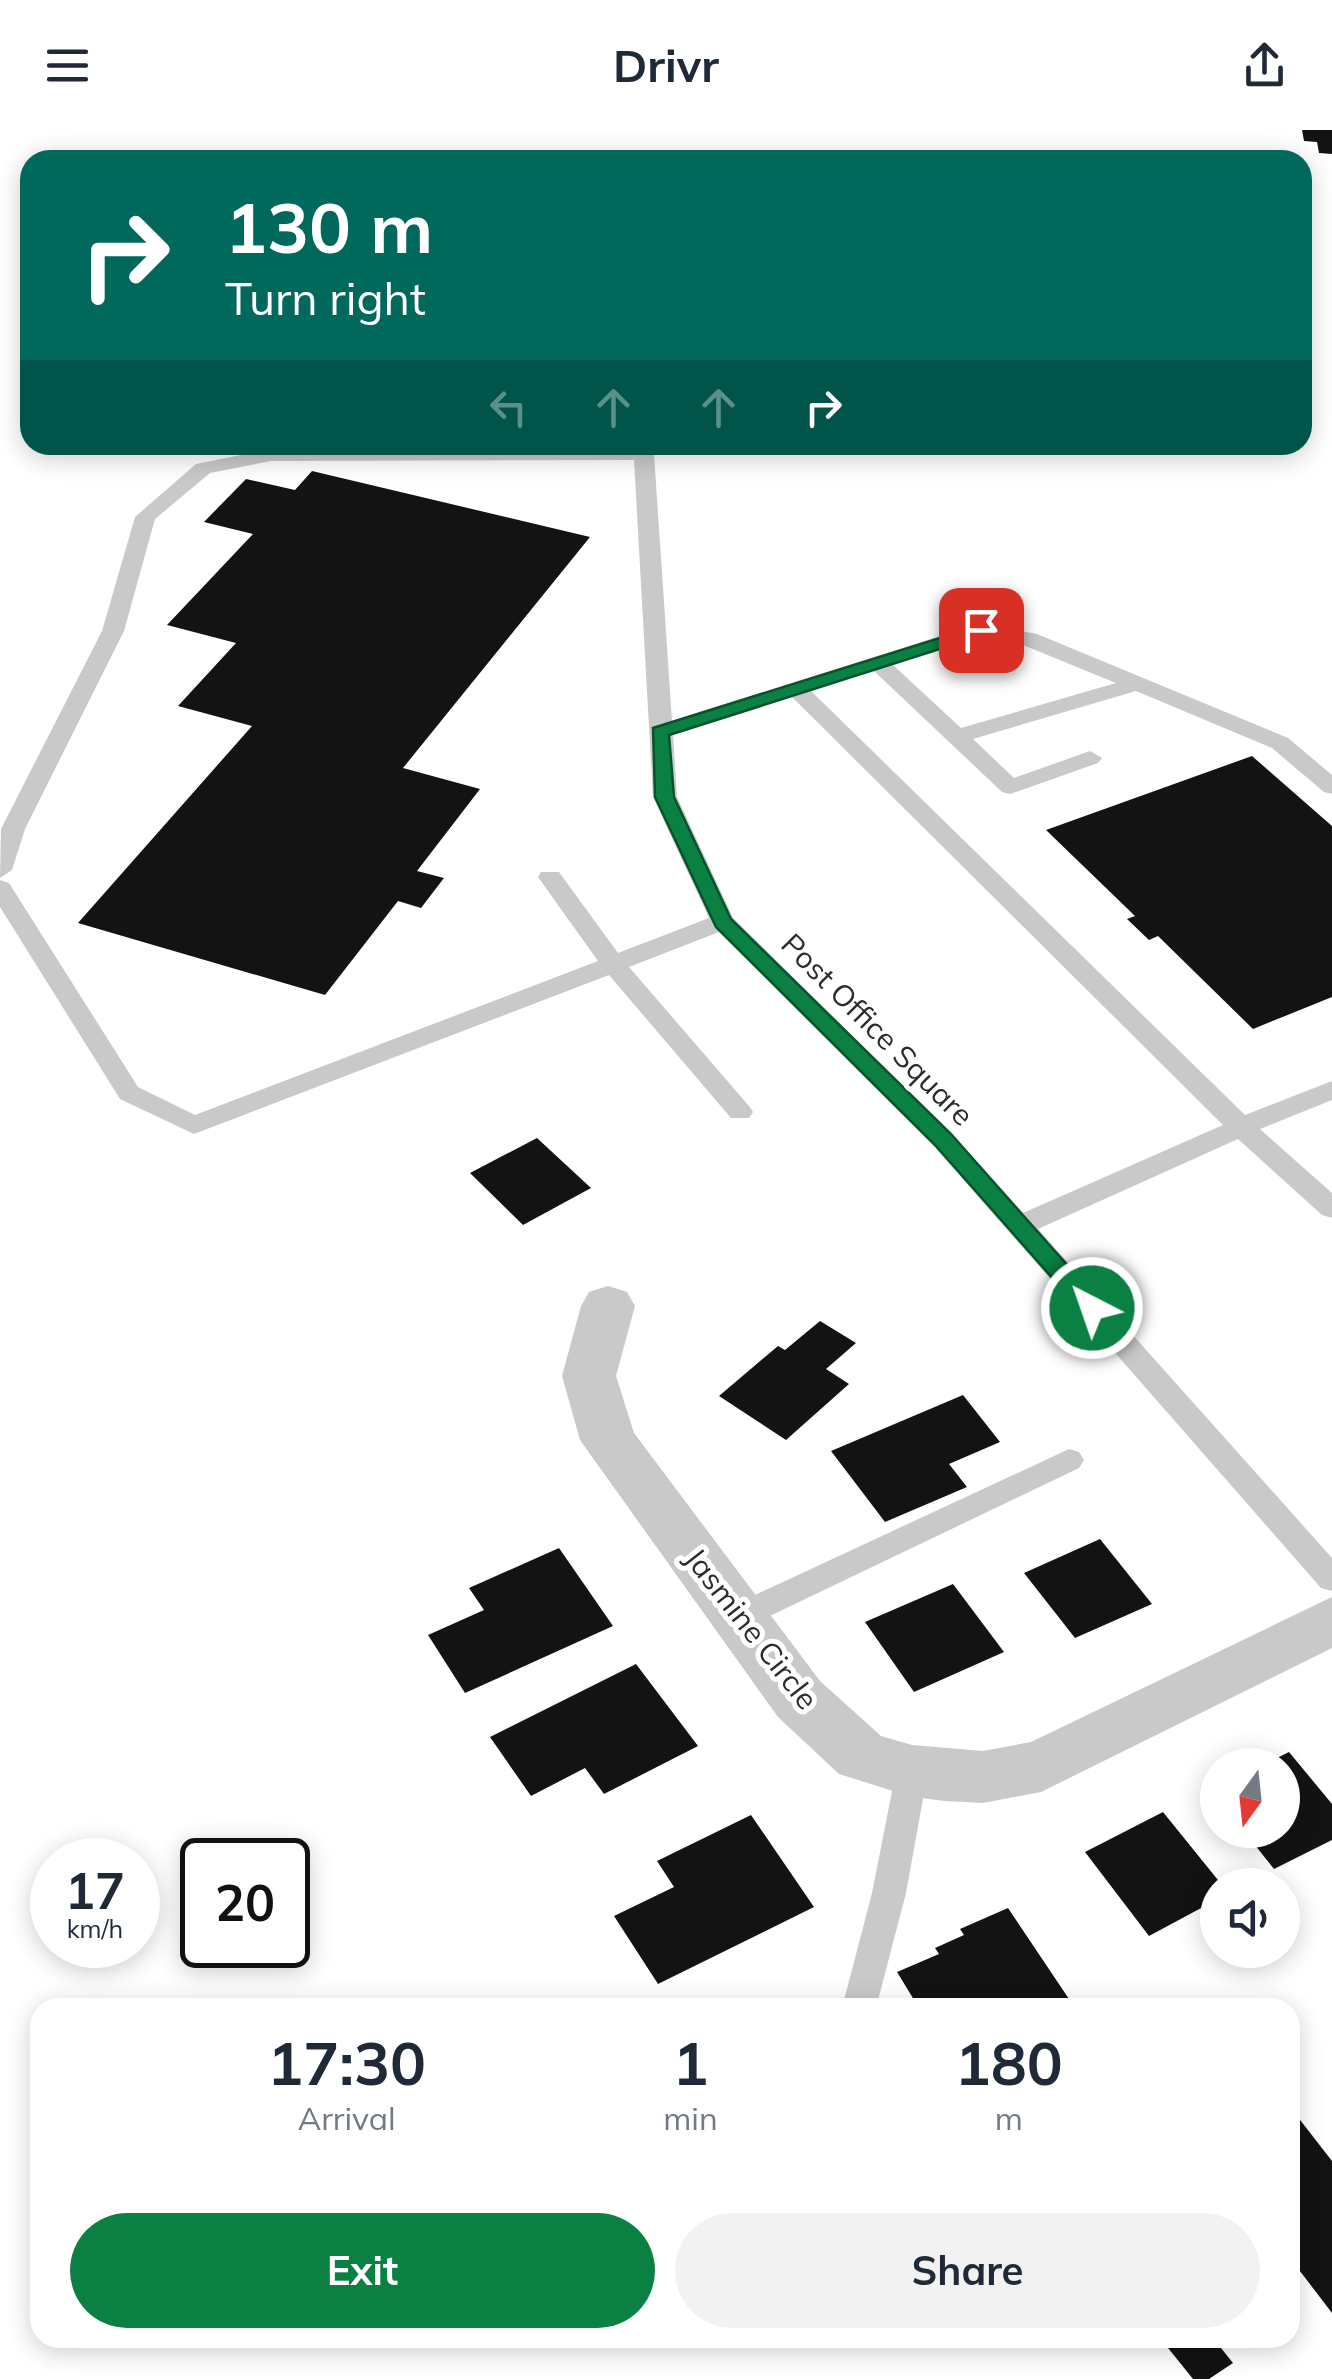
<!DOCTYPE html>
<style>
body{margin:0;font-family:Mulish,sans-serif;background:#f2f2f3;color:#1f2937;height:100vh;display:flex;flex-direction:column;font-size:38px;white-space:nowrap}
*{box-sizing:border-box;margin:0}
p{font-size:32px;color:#747a83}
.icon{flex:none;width:55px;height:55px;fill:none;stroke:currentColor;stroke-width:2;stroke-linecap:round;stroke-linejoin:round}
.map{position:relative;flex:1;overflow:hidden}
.panel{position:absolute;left:30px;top:1868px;width:1270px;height:350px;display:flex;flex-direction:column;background:#fff;border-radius:30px;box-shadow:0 5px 25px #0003}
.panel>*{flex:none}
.guide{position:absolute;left:20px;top:20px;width:1292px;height:305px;border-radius:30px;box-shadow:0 5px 25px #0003;background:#00695c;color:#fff;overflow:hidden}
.needle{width:65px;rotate:195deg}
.buttons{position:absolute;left:1200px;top:1618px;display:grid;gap:20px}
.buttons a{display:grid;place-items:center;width:100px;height:100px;border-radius:50%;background:#fff;box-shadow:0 5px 25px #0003;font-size:50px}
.speed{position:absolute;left:30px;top:1708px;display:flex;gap:20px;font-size:50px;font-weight:700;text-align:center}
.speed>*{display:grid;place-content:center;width:130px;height:130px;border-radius:50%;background:#fff;box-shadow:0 5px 25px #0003;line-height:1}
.speed small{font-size:25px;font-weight:400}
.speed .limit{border:5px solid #111;border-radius:15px;background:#fff;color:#111}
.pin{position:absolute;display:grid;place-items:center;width:85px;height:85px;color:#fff;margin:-42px;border-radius:20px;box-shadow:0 5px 15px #0006}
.me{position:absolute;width:110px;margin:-55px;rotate:319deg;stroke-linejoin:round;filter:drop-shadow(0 0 8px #0008)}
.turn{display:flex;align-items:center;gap:35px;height:210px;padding:0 40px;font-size:45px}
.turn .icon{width:130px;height:130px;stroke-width:2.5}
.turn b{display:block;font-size:70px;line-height:85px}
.lanes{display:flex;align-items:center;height:95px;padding:0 40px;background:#0003;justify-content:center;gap:50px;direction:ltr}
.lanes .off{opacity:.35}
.eta{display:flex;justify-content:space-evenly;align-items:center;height:170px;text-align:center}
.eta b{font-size:60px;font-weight:700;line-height:70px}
.cta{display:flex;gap:20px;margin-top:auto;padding:20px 40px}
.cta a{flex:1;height:115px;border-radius:60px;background:#0b8043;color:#fff;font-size:40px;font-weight:700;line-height:115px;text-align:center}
.cta a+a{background:#f2f2f3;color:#1f2937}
header{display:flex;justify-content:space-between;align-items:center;height:130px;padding:0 40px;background:#fff;font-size:45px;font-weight:700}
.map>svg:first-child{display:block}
</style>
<header><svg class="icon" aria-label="menu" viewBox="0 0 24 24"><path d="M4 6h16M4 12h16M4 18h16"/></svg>Drivr<svg class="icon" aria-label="share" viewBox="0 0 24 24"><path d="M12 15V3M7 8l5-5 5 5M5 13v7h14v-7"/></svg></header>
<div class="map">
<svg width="1332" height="2249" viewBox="0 0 1332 2249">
<rect width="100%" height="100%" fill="#fff"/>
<!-- building -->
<g fill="#131313">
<polygon points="1302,0 1332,0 1332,24 1319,23 1317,12 1304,11"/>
<polygon points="312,341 590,407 403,638 480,659 417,741 444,748 421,778 398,771 325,865 78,793 252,596 178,576 236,513 167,495 253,404 204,392 246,349 295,360"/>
<polygon points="1252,626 1332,696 1332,867 1253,899 1158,806 1149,810 1127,789 1135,786 1046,700"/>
<polygon points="537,1008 591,1058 523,1095 470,1043"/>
<polygon points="820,1191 856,1213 826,1239 849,1254 786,1310 719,1266 778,1216 785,1220"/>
<polygon points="963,1265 1000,1312 949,1334 967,1357 885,1392 831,1321"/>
<polygon points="1100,1409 1152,1474 1075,1508 1024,1443"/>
<polygon points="559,1418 613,1496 465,1563 428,1505 484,1480 469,1458"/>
<polygon points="953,1454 1004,1522 914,1562 865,1492"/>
<polygon points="636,1534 698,1616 604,1664 585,1638 531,1666 490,1607"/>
<polygon points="1289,1622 1332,1674 1332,1710 1274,1739 1243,1700 1282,1700 1282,1635 1263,1635"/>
<polygon points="1163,1682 1222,1755 1218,1755 1218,1769 1149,1806 1085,1722"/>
<polygon points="751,1685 814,1777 658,1854 614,1786 674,1757 657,1731"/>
<polygon points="1008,1778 1069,1869 1051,1878 919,1878 897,1842 939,1824 935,1818 964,1805 960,1799"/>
<polygon points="1290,1977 1332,2031 1332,2183 1290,2128"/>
<polygon points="1160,2208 1213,2208 1233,2233 1209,2249 1193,2249"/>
</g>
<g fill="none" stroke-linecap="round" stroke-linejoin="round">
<!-- service -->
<g fill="#c9c9c9" fill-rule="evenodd">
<path d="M644,318L654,324L672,591L981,493L1037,504L1288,608L1332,645V664L1324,662L1272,618L1136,561L973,609L1014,648L1090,621L1102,628L1098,633L1010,664L1002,662L874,541L811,561L1245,985L1332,951V970L1260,999L1332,1063V1088L1322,1085L1238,1009L1038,1099L1332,1428V1461L1321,1458L934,1016L719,802L629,837L749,976L753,982L749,988H731L609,845L194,1004L120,969L0,777V750L9,753L138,957L195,985L598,831L538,747L541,742H559L618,823L709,788L653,667L634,330L271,331L210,343L155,389L124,501L25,699L12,740L0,748L1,699L102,501L135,387L196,334L271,319ZM982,507L1023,515L1116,553L961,598L893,535ZM792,567L1223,995L1023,1083L952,1004L733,788L677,667L673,605Z"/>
<polygon points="1069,1319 1079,1322 1084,1330 1079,1338 749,1496 738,1499 727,1496 723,1487 727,1478"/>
<polygon points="912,1627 923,1631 928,1641 906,1763 876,1878 842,1878 872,1763 896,1641 901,1631"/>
</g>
<!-- minor -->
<polygon fill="#c9c9c9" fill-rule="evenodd" points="608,1156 627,1162 635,1176 616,1246 634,1303 820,1551 881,1606 912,1615 983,1621 1031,1612 1332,1467 1332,1518 1041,1662 983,1673 945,1671 912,1667 839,1644 778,1587 580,1310 562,1246 581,1176 589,1162"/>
</g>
<!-- route -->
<polygon fill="#0b8043" stroke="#07532c" stroke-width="2.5" points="981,495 990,500 987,504 669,605 674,667 731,789 951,1004 1100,1172 1104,1178 1092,1186 1084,1184 935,1015 716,797 655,667 653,598"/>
<g text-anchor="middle" stroke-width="10" stroke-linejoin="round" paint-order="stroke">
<!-- street labels -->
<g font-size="30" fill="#2c2c2c" stroke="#fff">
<text transform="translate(877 900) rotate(45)" y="10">Post Office Square</text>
<text transform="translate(751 1499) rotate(52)" y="10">Jasmine Circle</text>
</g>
</g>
</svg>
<div class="buttons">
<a><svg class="needle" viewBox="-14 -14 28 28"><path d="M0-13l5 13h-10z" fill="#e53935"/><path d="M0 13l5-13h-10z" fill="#747a83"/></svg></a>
<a><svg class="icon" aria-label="sound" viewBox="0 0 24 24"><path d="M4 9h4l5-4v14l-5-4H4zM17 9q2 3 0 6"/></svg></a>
</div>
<div class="speed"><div>17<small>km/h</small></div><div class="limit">20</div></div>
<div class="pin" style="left:981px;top:500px;background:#d93025"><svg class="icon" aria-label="arrive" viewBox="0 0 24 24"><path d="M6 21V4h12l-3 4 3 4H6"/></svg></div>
<svg class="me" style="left:1092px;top:1178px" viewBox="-20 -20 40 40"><circle r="17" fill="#0b8043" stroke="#fff" stroke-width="3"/><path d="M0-11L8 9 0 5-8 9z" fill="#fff"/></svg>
<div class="guide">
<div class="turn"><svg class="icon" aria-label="right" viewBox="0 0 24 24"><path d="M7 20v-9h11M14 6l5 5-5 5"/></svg><div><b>130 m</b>Turn right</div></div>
<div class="lanes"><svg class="icon off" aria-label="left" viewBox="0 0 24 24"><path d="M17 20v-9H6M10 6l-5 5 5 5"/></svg><svg class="icon off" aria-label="ahead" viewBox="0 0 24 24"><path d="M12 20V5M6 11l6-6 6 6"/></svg><svg class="icon off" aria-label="ahead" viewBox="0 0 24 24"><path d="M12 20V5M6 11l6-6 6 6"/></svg><svg class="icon" aria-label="right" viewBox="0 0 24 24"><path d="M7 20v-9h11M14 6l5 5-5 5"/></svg></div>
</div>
<section class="panel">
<div class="eta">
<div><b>17:30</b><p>Arrival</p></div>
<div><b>1</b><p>min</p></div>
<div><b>180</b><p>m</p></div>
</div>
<div class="cta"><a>Exit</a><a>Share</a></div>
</section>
</div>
